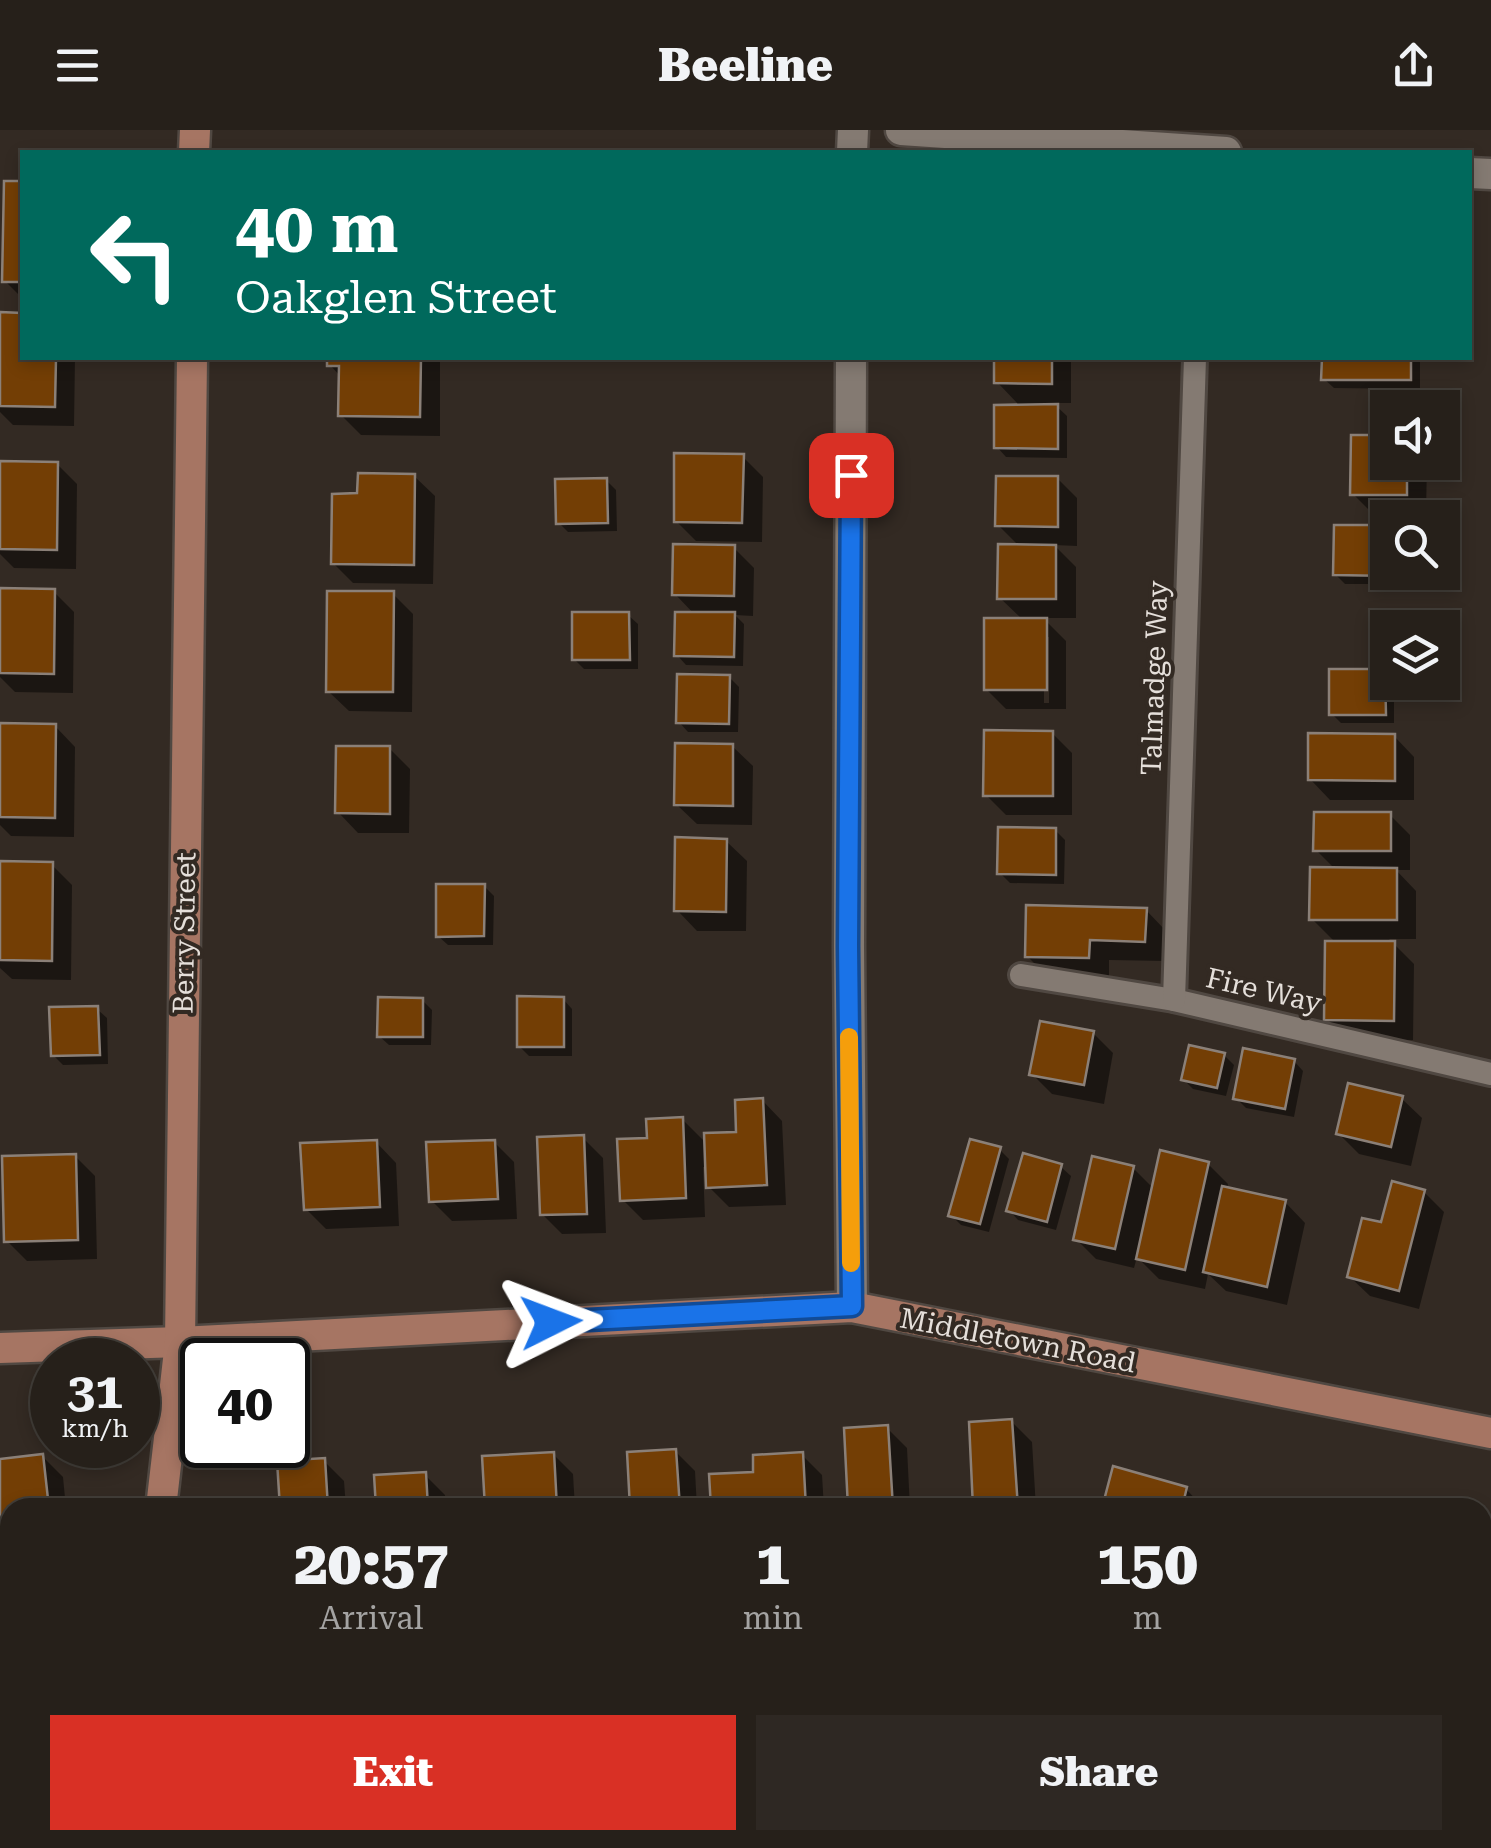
<!DOCTYPE html>
<style>
body{margin:0;font-family:"Roboto Serif",serif;background:#2e2823;color:#f1f3f6;height:100vh;display:flex;flex-direction:column;font-size:38px;white-space:nowrap}
*{box-sizing:border-box;margin:0}
p{font-size:32px;color:#a4a3a2}
.icon{flex:none;width:55px;height:55px;fill:none;stroke:currentColor;stroke-width:2;stroke-linecap:round;stroke-linejoin:round}
.map{position:relative;flex:1;overflow:hidden}
.side{position:absolute;left:0px;top:1368px;width:1492px;height:352px;display:flex;flex-direction:column;background:#26201a;border-radius:30px 30px 0 0;box-shadow:0 5px 15px #0003,0 0 0 2px #423e39}
.side>*{flex:none}
.top-card{position:absolute;left:20px;top:20px;width:1452px;height:210px;border-radius:0px;box-shadow:0 5px 15px #0003,0 0 0 2px #423e39;background:#00695c;color:#fff;overflow:hidden}
.fabs{position:absolute;left:1370px;top:260px;display:grid;gap:20px}
.fabs a{display:grid;place-items:center;width:90px;height:90px;border-radius:0px;background:#26201a;box-shadow:0 5px 15px #0003,0 0 0 2px #423e39;font-size:50px}
.speed{position:absolute;left:30px;top:1208px;display:flex;gap:20px;font-size:50px;font-weight:700;text-align:center}
.speed>*{display:grid;place-content:center;width:130px;height:130px;border-radius:50%;background:#26201a;box-shadow:0 5px 15px #0003,0 0 0 2px #423e39;line-height:1}
.speed small{font-size:25px;font-weight:400}
.speed .limit{border:5px solid #111;border-radius:15px;background:#fff;color:#111}
.pin{position:absolute;display:grid;place-items:center;width:85px;height:85px;color:#fff;margin:-42px;border-radius:20px;box-shadow:0 5px 15px #0006}
.me{position:absolute;width:110px;margin:-55px;rotate:87deg;stroke-linejoin:round;filter:drop-shadow(0 0 8px #0008)}
.turn{display:flex;align-items:center;gap:35px;height:210px;padding:0 50px;font-size:45px}
.turn .icon{width:130px;height:130px;stroke-width:2.5}
.turn b{display:block;font-size:70px;line-height:85px}
.eta{display:flex;justify-content:space-evenly;align-items:center;height:170px;text-align:center}
.eta b{font-size:60px;font-weight:800;line-height:70px}
.button{display:flex;gap:20px;margin-top:auto;padding:20px 50px}
.button a{flex:1;height:115px;border-radius:0px;background:#d93025;color:#fff;font-size:40px;font-weight:800;line-height:115px;text-align:center}
.button a+a{background:#2e2823;color:#f1f3f6}
header{display:flex;justify-content:space-between;align-items:center;height:130px;padding:0 50px;background:#26201a;font-size:45px;font-weight:800}
.map>svg:first-child{display:block}
</style>
<header><svg class="icon" aria-label="menu" viewBox="0 0 24 24"><path d="M4 6h16M4 12h16M4 18h16"/></svg>Beeline<svg class="icon" aria-label="share" viewBox="0 0 24 24"><path d="M12 15V3M7 8l5-5 5 5M5 13v7h14v-7"/></svg></header>
<div class="map">
<svg width="1491" height="1718" viewBox="0 0 1491 1718">
<rect width="100%" height="100%" fill="#332a23"/>
<!-- shadow -->
<g fill="#0007" fill-rule="evenodd">
<polygon points="7,54 22,54 22,168 5,151"/>
<polygon points="0,185 22,185 22,228 75,228 74,296 13,295 0,282"/>
<polygon points="330,228 440,228 440,306 361,305 341,285 341,247 330,235"/>
<polygon points="997,228 1071,228 1071,273 1053,273 1067,286 1067,328 1006,327 997,317 1021,277 997,252"/>
<polygon points="1324,228 1417,228 1420,231 1420,259 1334,258 1324,249"/>
<polygon points="743,327 763,347 762,412 696,411 676,391"/>
<polygon points="1388,332 1427,332 1426,384 1373,384 1353,364"/>
<polygon points="0,333 57,334 77,354 76,439 14,438 0,424"/>
<polygon points="414,346 435,366 433,454 353,453 333,433 360,366"/>
<path d="M1057,348L1077,368V416L1054,415L1076,437V488H1043L1066,511V579H1006L986,559L1023,490L1000,468L1020,417L998,395ZM1044,507H1049V573H1044Z"/>
<polygon points="606,350 616,360 617,401 568,402 558,392"/>
<polygon points="734,418 754,438 753,486 735,485 744,494 743,536 686,535 677,525 695,485 675,464"/>
<polygon points="1400,442 1400,454 1345,454 1335,444"/>
<polygon points="0,461 54,462 74,482 73,563 15,562 0,547"/>
<polygon points="393,464 413,484 412,582 349,581 328,561"/>
<polygon points="628,485 638,494 638,539 584,539 574,529"/>
<polygon points="1384,542 1388,552 1394,552 1394,593 1341,593 1332,584"/>
<polygon points="729,547 739,557 738,602 688,602 679,592"/>
<polygon points="0,596 55,596 75,617 74,707 11,706 0,695"/>
<polygon points="1052,603 1072,623 1072,685 1006,685 986,665"/>
<polygon points="1394,606 1414,627 1414,670 1330,670 1310,649"/>
<polygon points="732,616 753,636 752,695 697,694 676,674"/>
<polygon points="390,619 410,639 409,703 358,703 338,682"/>
<polygon points="1390,685 1410,705 1410,740 1396,740 1416,761 1416,809 1389,809 1414,834 1413,910 1347,909 1327,889 1337,814 1312,789 1336,740 1316,720"/>
<polygon points="1055,700 1065,710 1064,754 1010,753 1000,743"/>
<polygon points="726,711 747,731 746,801 697,801 677,780"/>
<polygon points="0,734 52,735 72,755 71,850 12,849 0,838"/>
<polygon points="484,756 494,766 493,815 448,815 438,806"/>
<polygon points="1146,780 1166,801 1165,831 1109,830 1109,847 1047,846 1027,826"/>
<polygon points="563,869 572,879 572,926 529,926 519,916"/>
<polygon points="422,870 432,880 431,915 389,915 379,906"/>
<polygon points="97,879 107,888 108,934 63,935 53,925"/>
<polygon points="1093,903 1113,923 1104,974 1052,964 1032,944"/>
<polygon points="1224,925 1234,935 1226,966 1193,959 1183,949"/>
<polygon points="1294,931 1303,941 1294,987 1246,978 1236,968"/>
<polygon points="1401,968 1422,988 1411,1036 1359,1024 1339,1004"/>
<polygon points="762,970 782,991 786,1075 729,1077 709,1057 708,1037 703,1037 705,1087 643,1090 623,1070 650,1010 682,989 707,1014 739,1005"/>
<polygon points="583,1008 603,1028 606,1103 562,1104 542,1084"/>
<polygon points="376,1012 396,1033 399,1096 326,1099 306,1079"/>
<polygon points="494,1012 514,1032 517,1089 452,1091 432,1071"/>
<polygon points="1000,1020 1009,1029 989,1102 961,1095 951,1085"/>
<polygon points="75,1026 95,1046 97,1129 27,1131 7,1111"/>
<polygon points="1208,1034 1228,1054 1227,1059 1285,1072 1305,1093 1287,1175 1226,1161 1208,1144 1205,1159 1159,1149 1137,1127 1134,1138 1096,1129 1076,1109 1133,1038 1154,1059"/>
<polygon points="1061,1037 1071,1046 1056,1100 1018,1090 1009,1080"/>
<polygon points="1424,1062 1444,1082 1419,1179 1370,1166 1349,1146 1383,1095"/>
<polygon points="1011,1291 1032,1312 1036,1378 976,1378"/>
<polygon points="887,1298 907,1318 910,1378 851,1378"/>
<polygon points="675,1321 695,1341 697,1378 632,1378"/>
<polygon points="553,1324 573,1344 575,1378 487,1378"/>
<polygon points="802,1325 822,1345 824,1378 714,1378 756,1344"/>
<polygon points="43,1327 63,1347 66,1378 10,1378 10,1469 0,1459 0,1332"/>
<polygon points="324,1331 344,1351 346,1378 283,1378"/>
<polygon points="425,1345 445,1365 446,1378 378,1378"/>
<polygon points="1186,1359 1204,1378 1104,1378"/>
<polygon points="1127,1710 1252,1710 1250,1718 1125,1718"/>
</g>
<!-- building -->
<g fill="#733e05" stroke="#8b8078" stroke-width="2.5">
<polygon points="4,51 22,51 22,152 2,152"/>
<polygon points="0,182 22,183 22,228 56,228 55,277 0,276"/>
<polygon points="327,228 421,228 420,287 338,286 339,236 327,236"/>
<polygon points="994,228 1052,228 1052,254 994,253"/>
<polygon points="1322,228 1411,228 1411,250 1321,250"/>
<polygon points="1058,274 1058,319 994,318 994,275"/>
<polygon points="1351,305 1388,305 1388,332 1407,332 1407,365 1350,365"/>
<polygon points="674,323 744,324 742,393 674,392"/>
<polygon points="0,331 58,332 57,420 0,419"/>
<polygon points="358,343 415,344 414,435 331,434 332,364 357,363"/>
<polygon points="996,346 1058,346 1058,397 995,396"/>
<polygon points="607,348 608,393 556,394 555,349"/>
<polygon points="1334,395 1388,395 1388,442 1391,446 1333,445"/>
<polygon points="673,414 735,415 734,466 672,465"/>
<polygon points="998,414 1056,415 1056,469 997,469"/>
<polygon points="0,458 55,459 54,544 0,543"/>
<polygon points="327,461 394,461 393,562 326,562"/>
<polygon points="572,482 629,482 630,530 572,530"/>
<polygon points="675,482 735,482 734,527 674,526"/>
<rect x="984" y="488" width="63" height="72"/>
<polygon points="1329,539 1385,539 1386,585 1329,585"/>
<polygon points="677,544 730,545 729,594 676,593"/>
<polygon points="0,593 56,594 55,688 0,687"/>
<polygon points="984,600 1053,601 1053,666 983,666"/>
<polygon points="1308,603 1395,604 1395,651 1308,650"/>
<polygon points="675,613 733,614 733,676 674,675"/>
<polygon points="336,616 390,616 390,684 335,683"/>
<polygon points="1314,682 1391,682 1391,721 1313,721"/>
<polygon points="998,697 1056,698 1056,745 997,744"/>
<polygon points="675,707 727,709 726,782 674,781"/>
<polygon points="0,731 53,732 52,831 0,830"/>
<polygon points="1310,737 1397,738 1397,790 1309,790"/>
<polygon points="436,754 485,754 484,806 436,807"/>
<polygon points="1026,775 1147,778 1145,812 1090,810 1089,828 1025,827"/>
<polygon points="1325,811 1395,811 1394,891 1324,890"/>
<polygon points="517,866 564,867 564,917 517,917"/>
<polygon points="378,867 423,868 423,907 377,907"/>
<polygon points="98,876 100,925 51,926 49,877"/>
<polygon points="1040,891 1094,901 1084,955 1029,945"/>
<polygon points="1189,915 1225,923 1217,958 1181,950"/>
<polygon points="1243,918 1295,929 1285,979 1233,969"/>
<polygon points="1348,953 1403,966 1391,1017 1336,1004"/>
<polygon points="763,968 767,1055 706,1058 704,1003 736,1002 735,970"/>
<polygon points="683,987 686,1068 620,1071 617,1009 647,1008 646,989"/>
<polygon points="584,1005 587,1084 540,1085 537,1007"/>
<polygon points="970,1009 1001,1017 980,1094 948,1086"/>
<polygon points="377,1010 380,1077 304,1080 300,1013"/>
<polygon points="495,1010 498,1069 429,1072 426,1012"/>
<polygon points="1160,1020 1209,1032 1185,1140 1136,1129"/>
<polygon points="1023,1023 1062,1034 1047,1092 1006,1081"/>
<polygon points="76,1024 78,1110 4,1112 2,1026"/>
<polygon points="1092,1026 1134,1036 1115,1119 1073,1110"/>
<polygon points="1392,1051 1425,1060 1399,1161 1347,1147 1362,1088 1381,1092"/>
<polygon points="1222,1056 1286,1070 1267,1157 1203,1142"/>
<polygon points="1012,1289 1018,1378 973,1378 969,1292"/>
<polygon points="888,1295 893,1378 848,1378 844,1298"/>
<polygon points="676,1319 680,1378 630,1378 627,1322"/>
<polygon points="554,1322 557,1378 485,1378 482,1326"/>
<polygon points="803,1322 806,1378 711,1378 709,1344 753,1342 753,1325"/>
<polygon points="43,1324 49,1378 10,1378 10,1450 0,1451 0,1329"/>
<polygon points="325,1328 328,1378 280,1378 277,1331"/>
<polygon points="1113,1336 1187,1357 1182,1378 1102,1378"/>
<polygon points="426,1342 428,1378 376,1378 374,1345"/>
<polygon points="722,1710 766,1710 767,1718 722,1718"/>
<polygon points="1124,1710 1227,1710 1225,1718 1122,1718"/>
</g>
<g fill="none" stroke-linecap="round" stroke-linejoin="round">
<defs>
<g id="lane">
<polyline points="1021,845 1174,870 1491,944"/>
<polyline points="1174,870 1195,228"/>
</g>
<g id="street">
<polyline points="901,0 1226,22"/>
<polyline points="852,22 853,0"/>
<polyline points="1470,43 1491,44"/>
<polyline points="851,228 849,816 852,1177"/>
<polyline points="0,1584 10,1584"/>
</g>
<g id="secondary">
<polyline points="194,22 195,0"/>
<polyline points="0,1218 180,1212 852,1177 1491,1303"/>
<polyline points="161,1378 180,1212 192,228"/>
<polyline points="48,1718 51,1710"/>
</g>
</defs>
<!-- lane casing -->
<use href="#lane" stroke="#504842" stroke-width="28"/>
<!-- street casing -->
<use href="#street" stroke="#504842" stroke-width="35"/>
<!-- secondary casing -->
<use href="#secondary" stroke="#504842" stroke-width="35"/>
<!-- lane -->
<use href="#lane" stroke="#847a72" stroke-width="22"/>
<!-- street -->
<use href="#street" stroke="#847a72" stroke-width="30"/>
<!-- secondary -->
<use href="#secondary" stroke="#a67563" stroke-width="30"/>
</g>
<g fill="none" stroke-linecap="round" stroke-linejoin="round">
<defs>
<polyline id="route" points="551,1192 852,1176 848,816 851,345"/>
</defs>
<!-- route casing -->
<use href="#route" stroke="#114b97" stroke-width="25"/>
<!-- route -->
<use href="#route" stroke="#1a73e8" stroke-width="18"/>
<!-- slow -->
<polyline stroke="#f59e0b" stroke-width="18" points="849,907 851,1133"/>
</g>
<g text-anchor="middle" stroke-width="8" stroke-linejoin="round" paint-order="stroke">
<!-- street labels -->
<g font-size="28" fill="#e5dfda" stroke="#332a23">
<text transform="translate(1154 548) rotate(-88)" y="10">Talmadge Way</text>
<text transform="translate(184 803) rotate(-89)" y="10">Berry Street</text>
<text transform="translate(1264 860) rotate(13)" y="10">Fire Way</text>
<text transform="translate(1018 1210) rotate(11)" y="10">Middletown Road</text>
</g>
</g>
</svg>
<div class="fabs">
<a><svg class="icon" aria-label="sound" viewBox="0 0 24 24"><path d="M4 9h4l5-4v14l-5-4H4zM17 9q2 3 0 6"/></svg></a>
<a><svg class="icon" aria-label="search" viewBox="0 0 24 24"><circle cx="10" cy="10" r="6"/><path d="M15 15l6 6"/></svg></a>
<a><svg class="icon" aria-label="layers" viewBox="0 0 24 24"><path d="M12 4l9 5-9 5-9-5zM3 14l9 5 9-5"/></svg></a>
</div>
<div class="speed"><div>31<small>km/h</small></div><div class="limit">40</div></div>
<div class="pin" style="left:851px;top:345px;background:#d93025"><svg class="icon" aria-label="arrive" viewBox="0 0 24 24"><path d="M6 21V4h12l-3 4 3 4H6"/></svg></div>
<svg class="me" style="left:551px;top:1192px" viewBox="-20 -20 40 40"><path d="M0-17L14 15 0 8-14 15z" fill="#1a73e8" stroke="#fff" stroke-width="4"/></svg>
<div class="top-card">
<div class="turn"><svg class="icon" aria-label="left" viewBox="0 0 24 24"><path d="M17 20v-9H6M10 6l-5 5 5 5"/></svg><div><b>40 m</b>Oakglen Street</div></div>
</div>
<section class="side">
<div class="eta">
<div><b>20:57</b><p>Arrival</p></div>
<div><b>1</b><p>min</p></div>
<div><b>150</b><p>m</p></div>
</div>
<div class="button"><a>Exit</a><a>Share</a></div>
</section>
</div>
